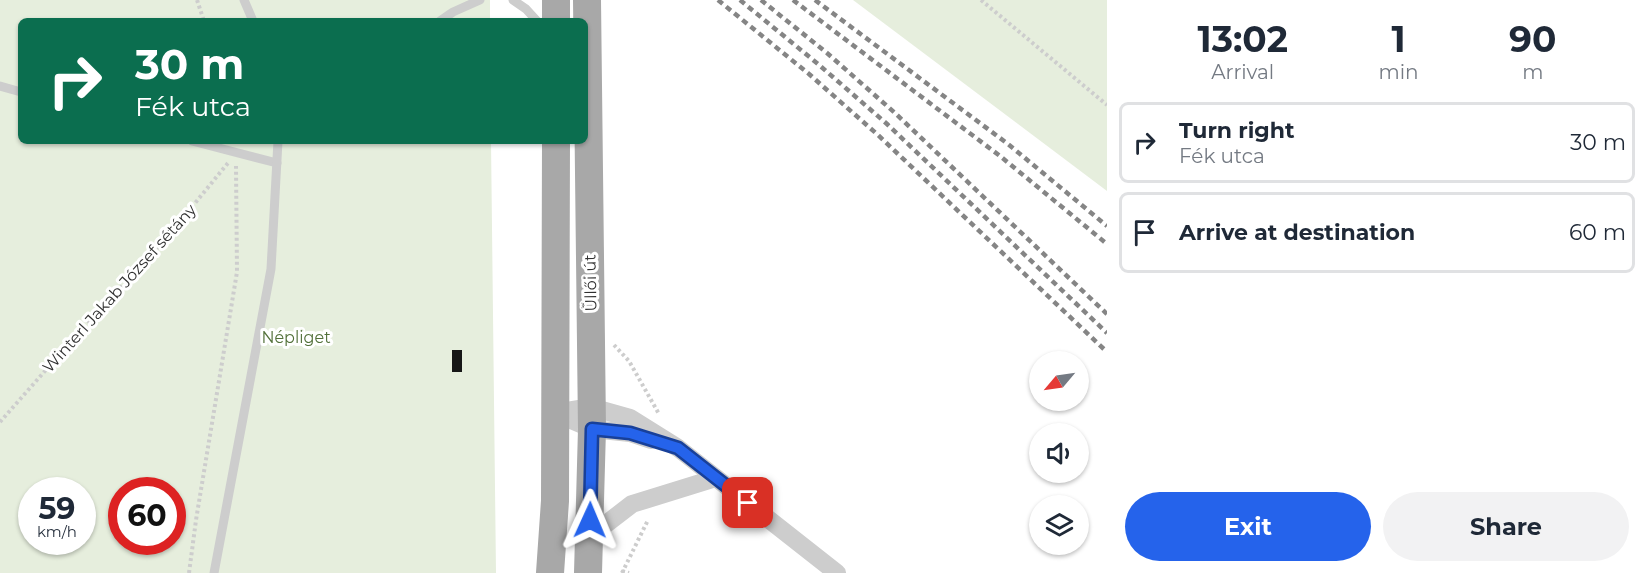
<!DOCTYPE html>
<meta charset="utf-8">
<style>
body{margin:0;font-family:Montserrat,sans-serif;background:#f2f2f3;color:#1f2937;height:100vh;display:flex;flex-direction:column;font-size:22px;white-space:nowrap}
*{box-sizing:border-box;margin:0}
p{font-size:20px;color:#747a83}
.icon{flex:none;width:33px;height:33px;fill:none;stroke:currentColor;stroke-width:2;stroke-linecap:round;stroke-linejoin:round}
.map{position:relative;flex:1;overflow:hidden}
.panel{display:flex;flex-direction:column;background:#fff;width:540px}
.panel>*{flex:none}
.hud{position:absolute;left:18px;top:18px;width:570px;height:126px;border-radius:9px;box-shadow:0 2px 4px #0004;background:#0b6e4f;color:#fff;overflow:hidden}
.needle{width:39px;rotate:241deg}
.buttons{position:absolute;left:1029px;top:351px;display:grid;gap:12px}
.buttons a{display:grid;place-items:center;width:60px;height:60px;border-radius:50%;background:#fff;box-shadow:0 2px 4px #0004;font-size:30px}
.speed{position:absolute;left:18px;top:477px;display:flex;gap:12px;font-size:30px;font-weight:700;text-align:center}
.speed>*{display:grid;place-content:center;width:78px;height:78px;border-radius:50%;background:#fff;box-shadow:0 2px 4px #0004;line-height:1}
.speed small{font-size:15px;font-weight:400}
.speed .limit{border:9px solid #d22;background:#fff;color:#111}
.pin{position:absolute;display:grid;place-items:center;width:51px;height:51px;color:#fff;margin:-26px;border-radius:12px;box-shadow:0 3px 9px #0006}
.me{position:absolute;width:66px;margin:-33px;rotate:1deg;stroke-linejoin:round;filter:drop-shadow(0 0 4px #0008)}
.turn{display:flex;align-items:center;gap:21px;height:126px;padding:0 18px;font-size:27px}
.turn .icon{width:78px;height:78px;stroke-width:2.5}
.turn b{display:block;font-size:42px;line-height:51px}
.eta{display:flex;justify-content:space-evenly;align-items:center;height:102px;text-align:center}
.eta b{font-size:36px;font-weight:700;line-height:42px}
.primary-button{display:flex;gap:12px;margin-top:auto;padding:12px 18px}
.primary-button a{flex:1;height:69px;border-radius:36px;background:#2563eb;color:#fff;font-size:24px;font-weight:700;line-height:69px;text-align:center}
.primary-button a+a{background:#f2f2f3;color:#1f2937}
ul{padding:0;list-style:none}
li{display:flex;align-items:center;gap:18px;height:81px;margin:0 12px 9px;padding:0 6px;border:3px solid #e0e1e3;border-radius:9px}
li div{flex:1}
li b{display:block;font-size:22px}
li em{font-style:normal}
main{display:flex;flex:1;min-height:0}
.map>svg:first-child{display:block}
</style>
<main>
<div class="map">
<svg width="1107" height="573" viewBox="0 0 1107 573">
<rect width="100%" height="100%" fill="#fff"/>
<!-- green -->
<g fill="#e6eedd" fill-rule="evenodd">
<path d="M0,0H490V21H21V141H491L496,573H0ZM32,490H82V542H32ZM122,490H172V542H122Z"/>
<polygon points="853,0 1107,0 1107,191"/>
</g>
<!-- building -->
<rect fill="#171717" x="452" y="350" width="10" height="22"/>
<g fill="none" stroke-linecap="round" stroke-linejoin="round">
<!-- path -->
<g stroke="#cdcdcd" stroke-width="4" stroke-dasharray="3 3" stroke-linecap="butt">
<polyline points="197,0 204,21"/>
<polyline points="981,0 1107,105"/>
<polyline points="614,345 629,361 659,414"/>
<polyline points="0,422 74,338 163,242 228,163"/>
<polyline points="622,571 629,573"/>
<polyline points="189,573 196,520 237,272 236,166"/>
<polyline points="622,573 648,520"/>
</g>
<!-- service -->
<g stroke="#cdcdcd" stroke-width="9">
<polyline points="244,0 253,21"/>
<polyline points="513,0 526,9 537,21"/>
<polyline points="440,21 453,12 480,0"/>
<polyline points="0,86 21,92"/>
<polyline points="192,141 277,163"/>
<polyline points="214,573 271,269 278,141"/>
</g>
<!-- minor -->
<g stroke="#cdcdcd" stroke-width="18">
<polyline points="555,413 591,407 630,418 678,448 837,573"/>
<polyline points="555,413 592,429 630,433 651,440"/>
<polyline points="589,537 632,504 716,478"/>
</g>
<!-- primary -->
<g stroke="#a8a8a8" stroke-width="28">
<polyline points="587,0 592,429 588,573"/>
<polyline points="556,21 556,0"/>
<polyline points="550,573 555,501 556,141"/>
</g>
<!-- rail -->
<g stroke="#858585" stroke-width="4.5" stroke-dasharray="6 4.5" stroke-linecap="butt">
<polyline points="718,0 809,74 878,135 1107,352"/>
<polyline points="740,0 818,64 887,124 1107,333"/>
<polyline points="761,0 827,53 895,113 1107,314"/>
<polyline points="793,0 1000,156 1107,244"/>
<polyline points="815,0 1008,144 1107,226"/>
</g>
</g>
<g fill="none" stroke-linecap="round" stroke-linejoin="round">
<defs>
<polyline id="route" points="590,520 592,429 630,433 678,448 748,503"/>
</defs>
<!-- route casing -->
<use href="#route" stroke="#184099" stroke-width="15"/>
<!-- route -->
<use href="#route" stroke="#2563eb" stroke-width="10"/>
</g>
<g text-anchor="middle" stroke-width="6" stroke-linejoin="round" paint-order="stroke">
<!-- street labels -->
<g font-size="16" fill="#303030" stroke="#fff">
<text transform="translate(590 283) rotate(-91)" y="6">Üllői út</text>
<text transform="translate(119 288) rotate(-48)" y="6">Winterl Jakab József sétány</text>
</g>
<!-- park labels -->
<g font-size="16" fill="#527039" stroke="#fff">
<text x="296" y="343">Népliget</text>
</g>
</g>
</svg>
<div class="buttons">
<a><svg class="needle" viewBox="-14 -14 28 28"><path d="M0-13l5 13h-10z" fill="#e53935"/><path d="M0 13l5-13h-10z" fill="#747a83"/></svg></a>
<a><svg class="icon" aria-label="sound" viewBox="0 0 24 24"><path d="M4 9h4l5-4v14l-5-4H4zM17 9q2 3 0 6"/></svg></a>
<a><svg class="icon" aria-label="layers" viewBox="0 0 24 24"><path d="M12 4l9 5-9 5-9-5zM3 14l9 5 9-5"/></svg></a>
</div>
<div class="speed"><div>59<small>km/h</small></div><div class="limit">60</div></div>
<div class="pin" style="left:748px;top:503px;background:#d93025"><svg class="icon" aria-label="arrive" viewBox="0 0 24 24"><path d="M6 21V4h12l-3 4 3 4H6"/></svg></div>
<svg class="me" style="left:590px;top:520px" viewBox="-20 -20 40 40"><path d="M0-17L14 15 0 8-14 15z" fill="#2563eb" stroke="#fff" stroke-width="4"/></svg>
<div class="hud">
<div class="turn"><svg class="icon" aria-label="right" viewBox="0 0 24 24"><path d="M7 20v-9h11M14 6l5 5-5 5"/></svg><div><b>30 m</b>Fék utca</div></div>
</div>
</div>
<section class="panel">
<div class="eta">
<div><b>13:02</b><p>Arrival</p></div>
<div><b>1</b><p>min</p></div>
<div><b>90</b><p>m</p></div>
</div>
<ul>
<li><svg class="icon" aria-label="right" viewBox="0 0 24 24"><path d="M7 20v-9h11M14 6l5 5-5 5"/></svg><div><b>Turn right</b><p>Fék utca</p></div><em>30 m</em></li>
<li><svg class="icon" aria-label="arrive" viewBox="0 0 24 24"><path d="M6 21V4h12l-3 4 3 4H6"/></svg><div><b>Arrive at destination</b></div><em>60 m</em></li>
</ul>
<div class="primary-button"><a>Exit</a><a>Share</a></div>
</section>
</main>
